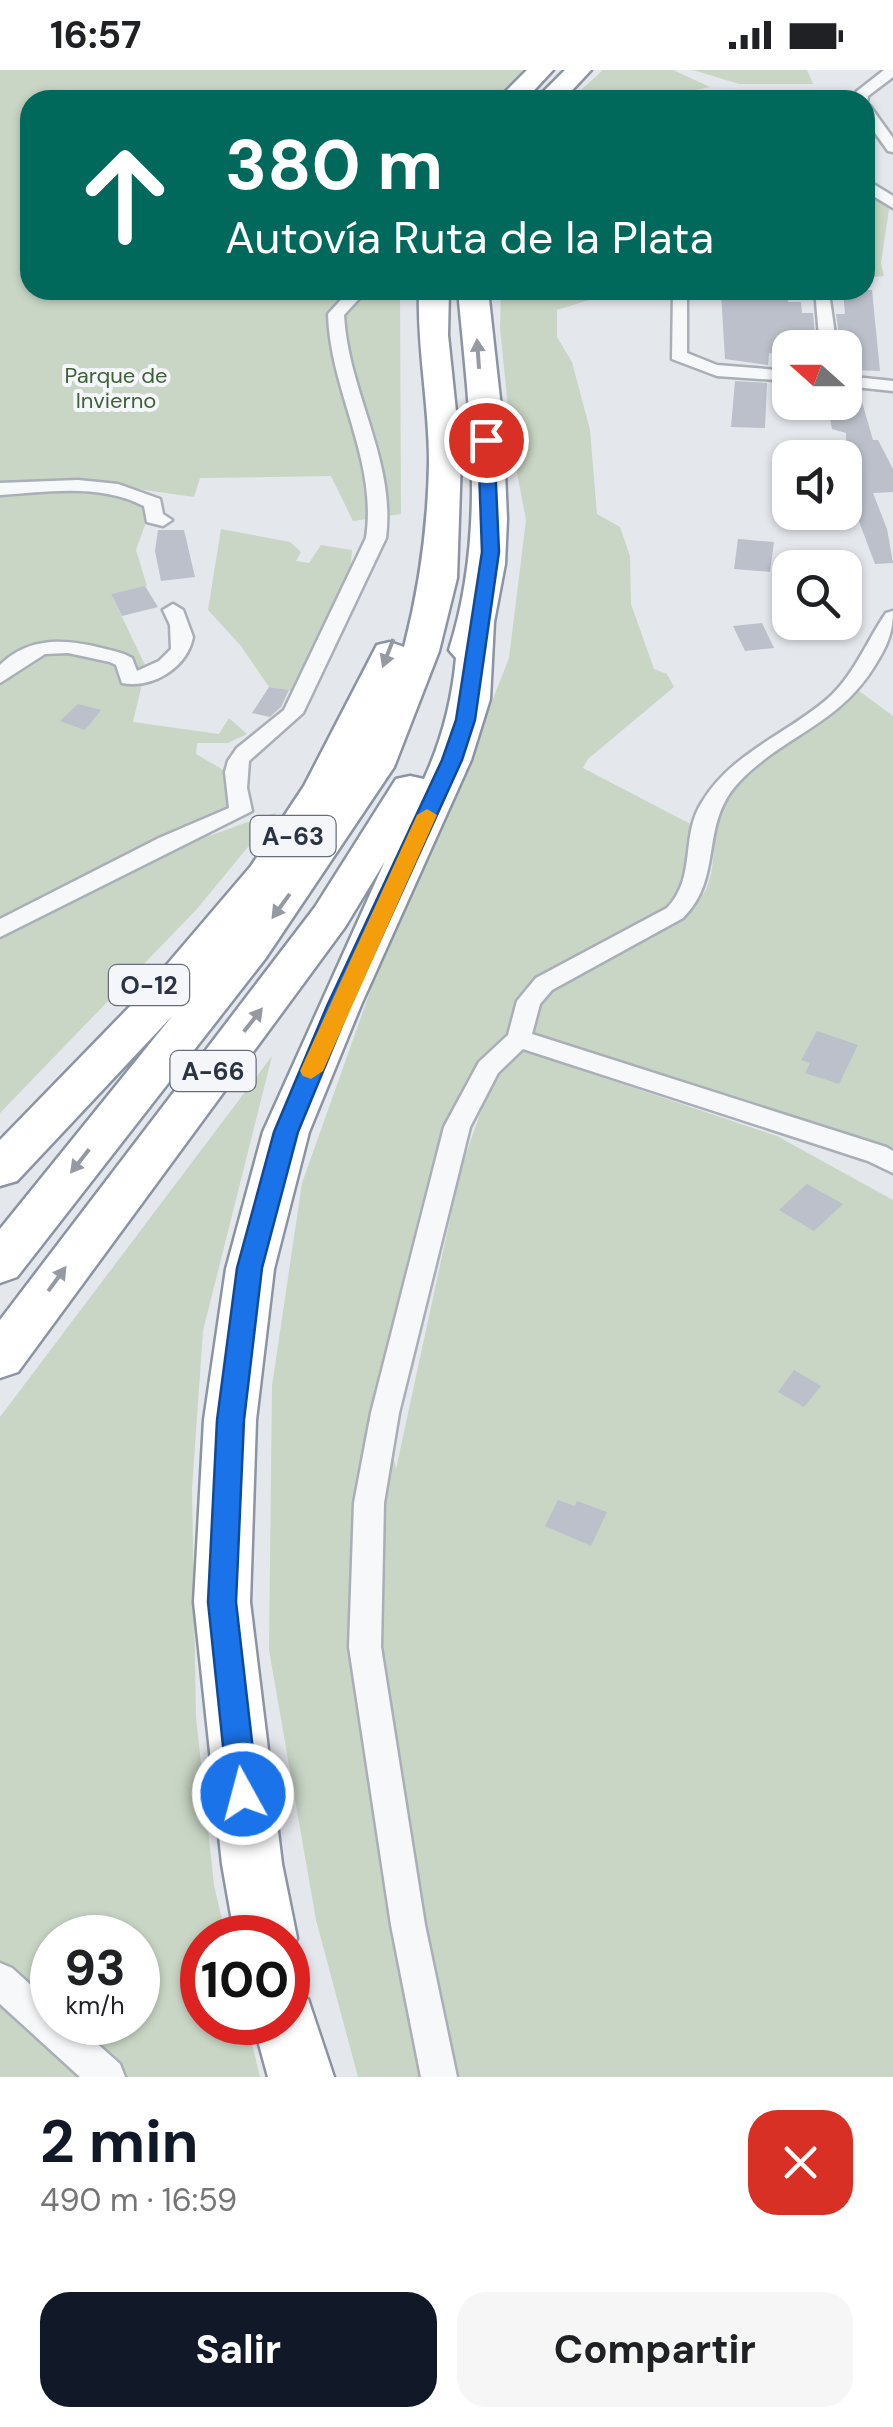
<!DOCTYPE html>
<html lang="es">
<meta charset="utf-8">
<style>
body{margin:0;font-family:"DM Sans",sans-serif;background:#f6f6f6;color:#202124;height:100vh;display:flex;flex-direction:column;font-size:38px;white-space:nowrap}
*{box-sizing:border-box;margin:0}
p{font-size:32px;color:#757577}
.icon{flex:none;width:55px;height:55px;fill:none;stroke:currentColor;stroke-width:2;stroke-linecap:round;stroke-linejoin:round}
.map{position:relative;height:2007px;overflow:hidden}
.drawer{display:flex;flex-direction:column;background:#fff;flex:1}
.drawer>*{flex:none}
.hud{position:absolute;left:20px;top:20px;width:855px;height:210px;border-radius:30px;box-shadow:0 2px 8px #0004;background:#00695c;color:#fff;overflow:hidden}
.needle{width:65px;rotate:291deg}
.tools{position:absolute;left:772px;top:260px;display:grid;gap:20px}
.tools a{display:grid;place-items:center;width:90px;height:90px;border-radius:20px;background:#fff;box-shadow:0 2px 8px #0004;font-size:50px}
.speed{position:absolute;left:30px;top:1845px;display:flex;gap:20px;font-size:50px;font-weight:700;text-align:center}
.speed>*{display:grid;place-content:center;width:130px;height:130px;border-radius:50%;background:#fff;box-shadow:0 2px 8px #0004;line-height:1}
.speed small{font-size:25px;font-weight:400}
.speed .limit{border:15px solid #d22;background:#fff;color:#111}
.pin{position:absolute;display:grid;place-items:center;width:85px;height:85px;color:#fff;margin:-42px;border:5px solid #fff;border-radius:50%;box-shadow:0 2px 10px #0007}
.me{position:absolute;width:110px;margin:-55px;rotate:353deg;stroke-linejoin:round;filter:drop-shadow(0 0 8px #0008)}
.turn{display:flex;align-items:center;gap:35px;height:210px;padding:0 40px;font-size:45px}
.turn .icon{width:130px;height:130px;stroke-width:2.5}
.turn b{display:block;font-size:70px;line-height:85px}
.round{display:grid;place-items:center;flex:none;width:105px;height:105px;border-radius:30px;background:#f6f6f6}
.head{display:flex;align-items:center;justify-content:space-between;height:170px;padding:0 40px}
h1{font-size:60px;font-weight:700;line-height:75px;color:#111827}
.cta{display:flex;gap:20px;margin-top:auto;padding:20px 40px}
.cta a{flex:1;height:115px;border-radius:30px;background:#111827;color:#fff;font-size:40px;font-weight:700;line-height:115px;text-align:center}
.cta a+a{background:#f6f6f6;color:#202124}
.status{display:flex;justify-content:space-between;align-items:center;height:70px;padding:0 50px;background:#fff;direction:ltr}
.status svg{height:28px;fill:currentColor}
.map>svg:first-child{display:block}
</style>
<div class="status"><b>16:57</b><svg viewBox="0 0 49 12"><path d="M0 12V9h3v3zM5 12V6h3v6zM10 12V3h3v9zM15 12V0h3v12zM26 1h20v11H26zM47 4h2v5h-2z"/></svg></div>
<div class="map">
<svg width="893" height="2007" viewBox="0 0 893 2007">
<rect width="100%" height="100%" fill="#e4e7ec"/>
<!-- green -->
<g fill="#c9d6c5" fill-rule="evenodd">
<polygon points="0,0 524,0 493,30 30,30 30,220 400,220 401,444 353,451 331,406 200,408 194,427 95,413 0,415"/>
<polygon points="603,0 673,0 710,17 662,27 570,30"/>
<polygon points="693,0 807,0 813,14 739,14"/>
<polygon points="865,120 889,139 881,193 884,206 865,208"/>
<polygon points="501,220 667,220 608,224 557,240 557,267 572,292 590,360 597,444 620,457 630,486 631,534 654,599 667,604 674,617 588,689 583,698 704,761 691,831 544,914 457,1057 385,1344 396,1399 461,1098 494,1004 518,979 777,1066 893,1130 893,2007 358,2007 316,1850 269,1580 272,1316 302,1113 392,860 478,667 509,588 526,450 512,377 500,258"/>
<path d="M78,416L153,433L136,480L147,516L111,524L146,597L133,652L219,664L229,648L247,664L228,673H197L196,684L232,705L241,741L170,773C206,772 239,752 276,743L196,840L0,1043V419Z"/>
<polygon points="221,459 290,472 301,482 296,491 309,493 321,475 352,480 351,492 355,500 291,621 269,617 241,576 208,540"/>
<path d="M855,618L893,646V1081L817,1052L792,1053L543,971L533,960L542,926C580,904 673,861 699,830C720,806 710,763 720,734C733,696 816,652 850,629Z"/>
<path d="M272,986L203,1261L192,1418L196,1647L214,1815L226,1867L202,1868V1952L247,1953L260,2007H0V1347ZM52,1868H138V1952H52Z"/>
</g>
<!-- building -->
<g fill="#bbc0ca">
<polygon points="843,220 872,220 880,301 851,300 849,278 841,278 836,244 845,244"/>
<polygon points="788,221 788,232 801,232 802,243 813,243 816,278 790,278 790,284 769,283 768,295 725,289 721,222"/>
<polygon points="735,311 767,313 765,358 731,357"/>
<polygon points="827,332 862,332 873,370 878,370 893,399 893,422 873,423 887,459 893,493 875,494 845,414 845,403 857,402 846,376 846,363 832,359"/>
<polygon points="158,460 184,460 195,507 161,511 155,481"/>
<polygon points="738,469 774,472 770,502 734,499"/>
<polygon points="145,516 158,537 122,546 111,524"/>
<polygon points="762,553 774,578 745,581 733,556"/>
<polygon points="269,617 289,620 281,637 270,647 252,643"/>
<polygon points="78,634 101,640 85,660 60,651"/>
<polygon points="817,961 858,975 839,1014 805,1003 810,993 801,990"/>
<polygon points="807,1114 843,1134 814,1161 779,1140"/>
<polygon points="794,1300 821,1316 804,1337 778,1322"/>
<polygon points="558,1430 575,1436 577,1431 607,1442 591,1476 545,1456"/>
</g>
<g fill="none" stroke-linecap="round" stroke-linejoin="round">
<defs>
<g id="street">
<polygon points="884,0 893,0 893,7 868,26 867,33 855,30 856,22"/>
<polygon points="865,35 870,36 893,68 893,82 888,81 865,49"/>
<polygon points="865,109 893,126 893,138 865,121"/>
<path d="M350,220H367L344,245C348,322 396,390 386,468L303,643L249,691L247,718L252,741L0,867V849L159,768L229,738L225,702L228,691L237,678L284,640L366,468C378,390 330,321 328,244Z"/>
<polygon points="815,220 829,223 837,278 820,278"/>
<polygon points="673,222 687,225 687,283 717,295 790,301 790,311 717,306 672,289"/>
<polygon points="845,306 893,311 893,321 845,316"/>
<path d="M78,410L118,414L160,429L163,444L172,450L163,456L147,452L144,436C99,413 48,422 0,425V413Z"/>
<path d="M173,534L183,540L193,567C187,598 152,619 122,613L116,595L110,592L68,583L45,584L0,613V595C36,560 81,572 124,584L132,588L137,601L159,591L171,579L170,555L163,540Z"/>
<path d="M893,541C893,564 886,578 874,597C838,655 783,666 740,711C698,754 725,806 683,848L552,920L540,934L532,964L886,1077L893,1081V1103L868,1091L523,979L498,1003L470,1057L399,1343L384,1433L381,1577L425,1855L457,2007H421L391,1855L349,1577L354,1433L371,1343L444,1057L479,992L508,965L517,931L536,908L667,838C697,807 680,766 702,732C732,683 783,666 825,631C853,608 866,572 886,543Z"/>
<polygon points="0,1893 12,1898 52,1934 52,1952 73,1952 120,1994 125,2007 80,2007 0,1934"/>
</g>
<g id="highway">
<polygon points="527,0 553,0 525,30 497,30"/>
<polygon points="565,0 591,0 563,30 535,30"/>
<path d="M419,220H449L448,265L461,389L457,508L439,581L394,697L265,889L17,1207L0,1213V1159L173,945L17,1111L0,1116V1070L141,925L251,796L304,716L377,575L390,572L404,577C420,515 428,456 429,391C429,334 417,278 419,220Z"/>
<path d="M458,220H488L503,356L507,449L505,494L494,552L490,629L471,690L361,935L309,1062L274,1199L256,1350L250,1532L282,1794L297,1868L288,1890V1868H235L222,1794L194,1532L204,1350L226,1199L263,1062L385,791L345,857L18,1302L0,1308V1250L315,837L396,709L410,706L424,709C442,670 452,631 456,588L449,580C487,461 469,342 458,220Z"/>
<polygon points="288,1921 308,1929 334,2007 268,2007 253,1952 288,1952"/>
</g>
</defs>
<!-- street casing -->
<use href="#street" stroke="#a9aeb7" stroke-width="5"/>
<!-- highway casing -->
<use href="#highway" stroke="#8b94a3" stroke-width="5"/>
<!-- street -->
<use href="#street" fill="#f7f8fa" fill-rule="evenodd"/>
<!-- highway -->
<use href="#highway" fill="#fff" fill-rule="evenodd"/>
</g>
<!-- one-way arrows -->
<defs><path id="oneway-solid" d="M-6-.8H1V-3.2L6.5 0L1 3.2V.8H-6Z" transform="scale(2.5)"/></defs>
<g fill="#959aa2">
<use href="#oneway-solid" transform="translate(478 284) rotate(-94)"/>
<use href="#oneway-solid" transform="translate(388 583) rotate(111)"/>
<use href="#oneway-solid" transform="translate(281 836) rotate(126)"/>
<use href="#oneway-solid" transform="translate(253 950) rotate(-52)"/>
<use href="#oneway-solid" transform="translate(80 1091) rotate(128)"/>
<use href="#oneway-solid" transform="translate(57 1209) rotate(-54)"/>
</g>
<!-- route -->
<polygon fill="#1a73e8" stroke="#114b97" stroke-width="2.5" points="486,366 494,370 499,482 475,650 462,690 350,936 298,1062 262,1198 244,1350 236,1532 258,1724 253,1734 243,1738 232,1734 228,1724 208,1532 217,1350 237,1198 274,1062 327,936 442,690 456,650 482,482 478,370"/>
<!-- slow -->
<polygon fill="#f59e0b" points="427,739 437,745 323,1001 311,1009 303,1006 300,1001 417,745"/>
<g text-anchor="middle" stroke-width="8" stroke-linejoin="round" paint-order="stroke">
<!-- far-park labels -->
<g font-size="22" fill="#3f6138" stroke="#f4f6f9">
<text x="116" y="313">Parque de<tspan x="116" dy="25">Invierno</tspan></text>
</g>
<!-- shield labels -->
<g fill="#f4f6f9" stroke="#676e7b" stroke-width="2.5">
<rect x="250.5" y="746" width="85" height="40" rx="8"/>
<rect x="109" y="895" width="80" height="40" rx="8"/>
<rect x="170.5" y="981" width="85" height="40" rx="8"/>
</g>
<g font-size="25" font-weight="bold" fill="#2b3445">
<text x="293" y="775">A-63</text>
<text x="149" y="924">O-12</text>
<text x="213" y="1010">A-66</text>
</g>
</g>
</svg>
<div class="tools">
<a><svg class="needle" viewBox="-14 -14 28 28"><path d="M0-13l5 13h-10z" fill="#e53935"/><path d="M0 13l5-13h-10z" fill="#757577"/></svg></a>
<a><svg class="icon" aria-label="sound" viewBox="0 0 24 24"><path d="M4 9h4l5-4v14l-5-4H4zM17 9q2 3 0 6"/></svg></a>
<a><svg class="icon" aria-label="search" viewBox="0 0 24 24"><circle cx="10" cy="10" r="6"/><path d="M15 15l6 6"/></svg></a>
</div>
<div class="speed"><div>93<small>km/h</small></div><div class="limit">100</div></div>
<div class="pin" style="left:486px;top:370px;background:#d93025"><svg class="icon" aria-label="arrive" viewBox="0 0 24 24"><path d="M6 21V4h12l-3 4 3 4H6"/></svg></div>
<svg class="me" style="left:243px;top:1724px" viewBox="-20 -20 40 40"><circle r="17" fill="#1a73e8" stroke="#fff" stroke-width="3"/><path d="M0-11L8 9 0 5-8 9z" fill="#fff"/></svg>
<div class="hud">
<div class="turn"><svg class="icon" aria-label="ahead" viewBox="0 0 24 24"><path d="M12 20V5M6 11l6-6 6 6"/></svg><div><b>380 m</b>Autovía Ruta de la Plata</div></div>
</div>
</div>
<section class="drawer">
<div class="head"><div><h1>2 min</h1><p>490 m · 16:59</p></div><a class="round" style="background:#d93025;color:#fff"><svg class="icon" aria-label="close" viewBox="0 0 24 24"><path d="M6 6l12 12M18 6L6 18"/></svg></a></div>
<div class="cta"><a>Salir</a><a>Compartir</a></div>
</section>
